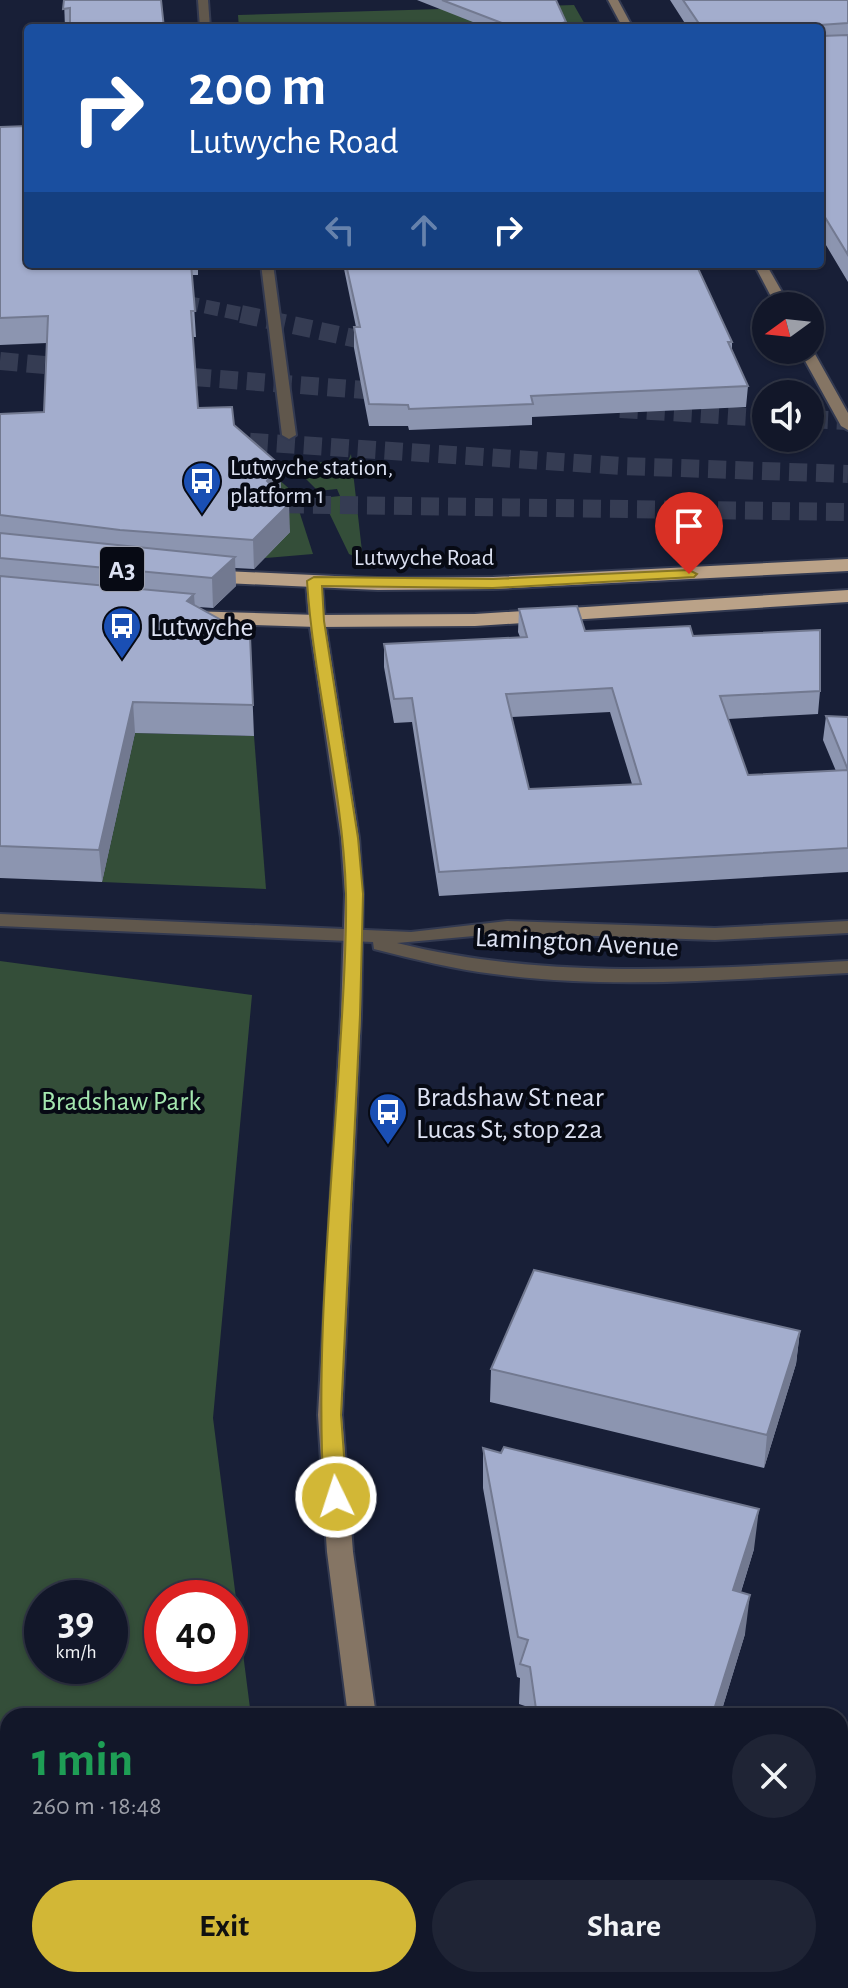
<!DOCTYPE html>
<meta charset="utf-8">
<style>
body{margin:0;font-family:"Alegreya Sans",sans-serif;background:#1f2435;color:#f1f3f6;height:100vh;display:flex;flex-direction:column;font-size:30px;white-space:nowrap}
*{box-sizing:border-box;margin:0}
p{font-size:26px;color:#9c9fa8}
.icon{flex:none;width:44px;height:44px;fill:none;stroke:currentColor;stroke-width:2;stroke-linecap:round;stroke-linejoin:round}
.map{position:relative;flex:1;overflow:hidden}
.details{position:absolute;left:0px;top:1708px;width:848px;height:280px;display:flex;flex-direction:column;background:#121729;border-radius:24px 24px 0 0;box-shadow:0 2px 6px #0004,0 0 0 2px #313646}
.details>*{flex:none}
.hud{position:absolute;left:24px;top:24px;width:800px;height:244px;border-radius:8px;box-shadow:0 2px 6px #0004,0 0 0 2px #313646;background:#1a4fa0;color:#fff;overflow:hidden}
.needle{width:52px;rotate:255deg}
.buttons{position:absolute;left:752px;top:292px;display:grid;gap:16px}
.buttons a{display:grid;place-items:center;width:72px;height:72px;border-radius:50%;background:#121729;box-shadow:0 2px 6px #0004,0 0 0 2px #313646;font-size:40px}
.speed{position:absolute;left:24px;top:1580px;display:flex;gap:16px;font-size:40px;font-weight:700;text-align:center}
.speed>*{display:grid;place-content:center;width:104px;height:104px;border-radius:50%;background:#121729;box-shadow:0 2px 6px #0004,0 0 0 2px #313646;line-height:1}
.speed small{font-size:20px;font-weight:400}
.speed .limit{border:12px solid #d22;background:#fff;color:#111}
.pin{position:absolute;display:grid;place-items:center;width:68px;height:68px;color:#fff;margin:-82px -34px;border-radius:50% 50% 50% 0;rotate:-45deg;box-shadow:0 0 8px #0007}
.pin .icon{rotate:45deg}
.me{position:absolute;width:88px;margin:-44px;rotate:356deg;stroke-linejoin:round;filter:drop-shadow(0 0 6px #0008)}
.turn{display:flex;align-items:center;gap:28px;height:168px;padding:0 32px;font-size:36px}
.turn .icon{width:104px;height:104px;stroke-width:2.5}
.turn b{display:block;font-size:56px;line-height:68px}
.lanes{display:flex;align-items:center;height:76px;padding:0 32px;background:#0003;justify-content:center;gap:40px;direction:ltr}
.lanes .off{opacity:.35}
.round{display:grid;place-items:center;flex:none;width:84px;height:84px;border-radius:42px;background:#1f2435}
.head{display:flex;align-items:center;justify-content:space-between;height:136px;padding:0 32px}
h1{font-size:48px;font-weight:600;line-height:60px;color:#1e9e55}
.button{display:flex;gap:16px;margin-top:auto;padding:16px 32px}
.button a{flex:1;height:92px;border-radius:48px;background:#d2b736;color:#111;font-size:32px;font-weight:600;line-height:92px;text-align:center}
.button a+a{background:#1f2435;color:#f1f3f6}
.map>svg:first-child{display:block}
</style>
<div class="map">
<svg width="848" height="1988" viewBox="0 0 848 1988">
<rect width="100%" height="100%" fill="#181f37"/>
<!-- green -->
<g fill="#344e39" fill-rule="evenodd">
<polygon points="574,5 587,28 239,28 238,15"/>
<polygon points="351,454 363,560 349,554 322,498 340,496 337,489 318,491 290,463 325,462 331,472 345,469"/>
<polygon points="269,471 293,492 313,554 266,558 232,555"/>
<polygon points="135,733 254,736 266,889 102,882"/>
<path d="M0,961L252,995L213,1418L251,1716H8V1980H840V1838L848,1837V1988H0ZM42,1598H110V1666H42ZM162,1598H230V1666H162Z"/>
</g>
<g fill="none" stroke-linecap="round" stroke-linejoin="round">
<!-- highway-tunnel-far1 -->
<polyline stroke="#353c53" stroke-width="14" stroke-dasharray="14 7" stroke-linecap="butt" points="164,298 251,316"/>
<!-- highway-tunnel -->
<g stroke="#353c53" stroke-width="18" stroke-dasharray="18 9" stroke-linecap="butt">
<polyline points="241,314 386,345"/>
<polyline points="0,361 77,368"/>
<polyline points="166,375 392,392"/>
<polyline points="620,409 766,418"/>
<polyline points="810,419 848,421"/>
<polyline points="223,440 622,466 848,474"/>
<polyline points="259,504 848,512"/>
</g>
<defs>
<g id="street">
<polygon points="198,0 208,0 210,28 200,28"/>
<polygon points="261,264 273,264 296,435 289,439 282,435"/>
<path d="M0,914L411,932L507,921L715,928L848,921V933L715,940L507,933L397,943C545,980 697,969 848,961V973C731,979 611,990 494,974C453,969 414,959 374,949L373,942L0,926Z"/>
</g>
<g id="secondary">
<polygon points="608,0 618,0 633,28 623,28"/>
<polygon points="754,264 766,264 790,306 776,306"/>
<polygon points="811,347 848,413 848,430 841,426 799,350 810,350"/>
<polygon points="314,576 322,581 325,621 359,838 363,894 361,1015 342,1415 353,1552 376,1716 348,1716 327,1552 318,1415 341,1015 345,894 341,838 309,621 306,581"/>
<rect x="377" y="1980" width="30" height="8"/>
</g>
<g id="highway">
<polygon points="848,559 848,571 493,589 378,590 203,582 194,576 203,570 378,578 493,577"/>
<polygon points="848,590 848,602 475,626 317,627 187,623 177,617 187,611 317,615 475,614"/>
</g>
</defs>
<!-- street casing -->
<use href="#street" stroke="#333a51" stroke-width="4"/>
<!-- secondary casing -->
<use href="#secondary" stroke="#333a51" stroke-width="4"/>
<!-- highway casing -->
<use href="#highway" stroke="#333a51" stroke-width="4"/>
<!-- street -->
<use href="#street" fill="#60574c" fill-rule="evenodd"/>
<!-- secondary -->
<use href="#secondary" fill="#857564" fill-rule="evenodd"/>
<!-- highway -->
<use href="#highway" fill="#baa288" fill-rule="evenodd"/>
</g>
<!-- wall -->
<g fill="#8c95b0" fill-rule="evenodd">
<polygon points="64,0 164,28 65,28"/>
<polygon points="417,0 556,0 566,28 488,28"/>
<polygon points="670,0 848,0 848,282 820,235 820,28 688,28"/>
<polygon points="0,127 28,264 198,264 198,275 192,275 196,337 193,337 198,408 234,425 280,465 281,493 280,495 290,532 254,569 235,568 236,586 213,608 198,607 250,636 254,736 135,733 102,882 0,878 0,414 44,412 47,343 0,345"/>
<polygon points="343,264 696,264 732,342 732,351 748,386 746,407 532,417 532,425 409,430 408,426 369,426 354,348 354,327 356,327"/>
<path d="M519,609L585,631L693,636L820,691L818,714L728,719L748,775L836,771L823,740L826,716L848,717V872L439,896L412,722L394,723L384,667V644L520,637L518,632ZM610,712L632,784L529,789L512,717Z"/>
<polygon points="800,1331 796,1364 764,1468 490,1402 491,1369"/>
<polygon points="483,1448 754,1549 741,1592 745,1634 720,1716 530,1716 528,1707 519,1704 520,1678 517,1677 483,1488"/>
</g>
<!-- shaded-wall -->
<g fill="#727990">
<polygon points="566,22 566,28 544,28"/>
<polygon points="280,465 281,493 268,510 267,481"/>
<polygon points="289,504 290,532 254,569 253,540"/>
<polygon points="235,557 236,586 213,608 212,578"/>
<polygon points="194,594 196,624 187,601"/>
<polygon points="133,702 135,733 102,882 99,850"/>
<polygon points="800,1331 796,1364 764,1468 767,1435"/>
<polygon points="759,1509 754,1549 729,1630 733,1590"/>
<polygon points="750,1595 745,1634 720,1716 712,1716"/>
</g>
<!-- building -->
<g fill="#a3adcd" stroke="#727990" stroke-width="2" fill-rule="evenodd">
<polygon points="64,0 161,0 164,28 70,28 70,8 63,9"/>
<polygon points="442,0 556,0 566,22 544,28 515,28"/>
<polygon points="683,0 848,0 848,23 820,25 819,28 702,28"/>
<polygon points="820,34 822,36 848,35 848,255 820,209"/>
<polygon points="28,126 28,264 191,264 195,311 191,311 198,408 232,407 234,425 280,465 267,481 289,504 253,540 120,530 0,515 0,414 44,412 48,316 0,318 0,127"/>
<polygon points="346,264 696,264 732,342 728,342 748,386 531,396 533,404 409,409 408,405 369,404 354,327 360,327"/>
<polygon points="0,533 235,557 212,578 0,558"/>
<polygon points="0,576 194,594 187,601 250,636 253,705 133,702 99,850 0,846"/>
<path d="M577,606L585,631L690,626L693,636L820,630V691L720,696L748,775L848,770V848L439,872L412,698L394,699L384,644L527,637L519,609ZM612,688L641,784L529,789L506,694Z"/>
<polygon points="826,716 848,717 848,770"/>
<polygon points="534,1270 800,1331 767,1435 491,1369"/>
<polygon points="504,1447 759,1509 733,1590 750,1595 712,1716 537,1716 530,1667 520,1664 528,1640 518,1637 483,1448 501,1453"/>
</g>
<!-- route -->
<path fill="#d2b736" stroke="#887723" stroke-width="2" d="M689,570L697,574L694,577L493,588L322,586L324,621L358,838L363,894L360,1015L341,1415L347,1497L344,1503L336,1506L328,1503L324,1497C315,1349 331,1199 340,1050C343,999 347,945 346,893C343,789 314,686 307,581L314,577L493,579Z"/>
<!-- icons -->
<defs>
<symbol id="bus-pin" viewBox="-11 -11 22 30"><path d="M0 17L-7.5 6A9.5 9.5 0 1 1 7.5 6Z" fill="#1a4fb4" stroke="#070a14"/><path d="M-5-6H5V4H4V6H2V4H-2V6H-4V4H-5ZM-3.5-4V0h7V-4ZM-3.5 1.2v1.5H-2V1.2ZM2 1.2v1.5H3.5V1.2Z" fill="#fff"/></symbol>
</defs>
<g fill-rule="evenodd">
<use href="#bus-pin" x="180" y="459" width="44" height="60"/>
<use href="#bus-pin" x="100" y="604" width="44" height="60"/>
<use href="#bus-pin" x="366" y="1090" width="44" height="60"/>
</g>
<g text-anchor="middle" stroke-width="8" stroke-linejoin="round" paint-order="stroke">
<!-- far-poi labels -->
<g font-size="24" fill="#dce1f2" stroke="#070a14" text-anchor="start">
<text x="230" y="475">Lutwyche station,<tspan x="230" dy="28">platform 1</tspan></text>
</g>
<!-- far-street labels -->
<g font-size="24" fill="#dce1f2" stroke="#070a14">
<text x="424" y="565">Lutwyche Road</text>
</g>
<!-- shield labels -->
<rect fill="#070a14" stroke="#9ca0af" stroke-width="2" x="100" y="547" width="44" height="44" rx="6"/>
<g font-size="26" font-weight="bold" fill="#dce1f2">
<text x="122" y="578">A3</text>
</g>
<!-- poi labels -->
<g font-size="28" fill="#dce1f2" stroke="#070a14" text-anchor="start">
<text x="150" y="636">Lutwyche</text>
<text x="416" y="1106">Bradshaw St near<tspan x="416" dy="32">Lucas St, stop 22a</tspan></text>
</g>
<!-- street labels -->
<g font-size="28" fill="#dce1f2" stroke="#070a14">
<text transform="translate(577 941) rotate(3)" y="10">Lamington Avenue</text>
</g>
<!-- park labels -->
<g font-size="28" fill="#a4e7af" stroke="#070a14">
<text x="121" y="1110">Bradshaw Park</text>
</g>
</g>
</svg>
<div class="buttons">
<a><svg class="needle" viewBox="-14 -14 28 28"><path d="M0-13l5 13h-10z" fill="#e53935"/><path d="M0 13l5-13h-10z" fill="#9c9fa8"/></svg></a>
<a><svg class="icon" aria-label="sound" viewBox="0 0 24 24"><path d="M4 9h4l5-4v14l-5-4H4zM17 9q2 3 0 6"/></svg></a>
</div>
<div class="speed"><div>39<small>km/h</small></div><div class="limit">40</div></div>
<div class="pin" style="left:689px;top:574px;background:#d93025"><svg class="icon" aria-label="arrive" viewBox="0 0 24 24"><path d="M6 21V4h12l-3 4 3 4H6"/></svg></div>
<svg class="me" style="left:336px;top:1497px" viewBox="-20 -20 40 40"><circle r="17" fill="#d2b736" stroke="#fff" stroke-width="3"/><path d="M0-11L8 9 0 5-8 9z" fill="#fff"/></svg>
<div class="hud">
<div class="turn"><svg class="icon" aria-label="right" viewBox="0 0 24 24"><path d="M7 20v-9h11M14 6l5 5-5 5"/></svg><div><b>200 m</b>Lutwyche Road</div></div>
<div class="lanes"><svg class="icon off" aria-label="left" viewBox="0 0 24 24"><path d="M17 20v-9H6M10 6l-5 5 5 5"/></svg><svg class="icon off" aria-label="ahead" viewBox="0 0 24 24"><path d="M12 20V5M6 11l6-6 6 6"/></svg><svg class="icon" aria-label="right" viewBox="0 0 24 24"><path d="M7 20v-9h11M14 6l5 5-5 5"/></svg></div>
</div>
<section class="details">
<div class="head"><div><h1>1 min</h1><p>260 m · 18:48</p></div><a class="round"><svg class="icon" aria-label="close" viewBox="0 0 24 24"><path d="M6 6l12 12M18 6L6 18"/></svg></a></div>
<div class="button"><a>Exit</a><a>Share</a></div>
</section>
</div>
